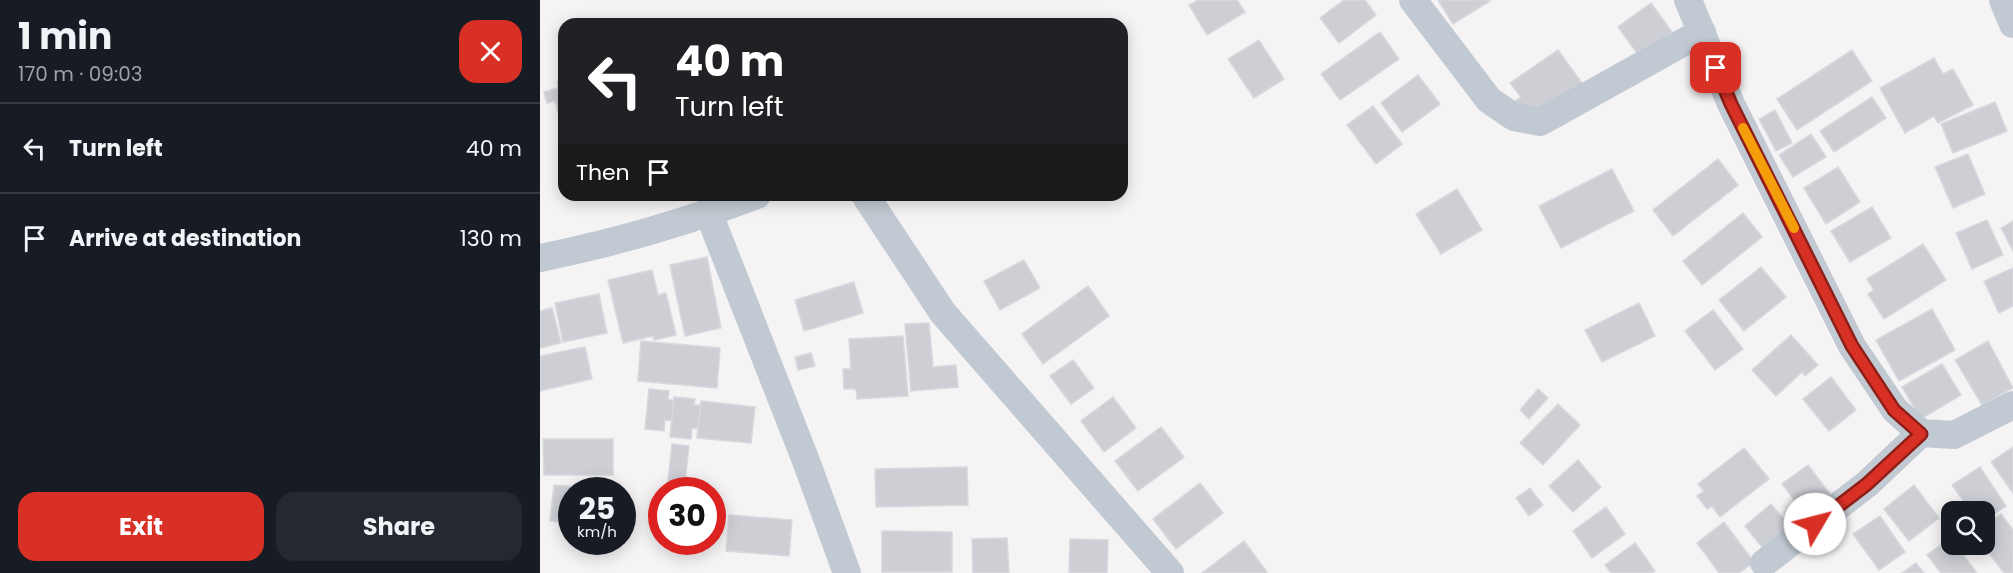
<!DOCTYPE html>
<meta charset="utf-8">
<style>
body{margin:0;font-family:Poppins,sans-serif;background:#242831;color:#f1f3f6;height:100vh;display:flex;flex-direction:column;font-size:22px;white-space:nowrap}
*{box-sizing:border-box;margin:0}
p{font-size:20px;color:#9ea1a6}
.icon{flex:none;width:33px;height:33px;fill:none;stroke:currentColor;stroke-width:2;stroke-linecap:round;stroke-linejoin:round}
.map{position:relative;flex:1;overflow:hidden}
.details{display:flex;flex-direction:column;background:#171b24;width:540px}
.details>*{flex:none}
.top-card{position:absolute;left:18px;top:18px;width:570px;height:183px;border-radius:18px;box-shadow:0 3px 15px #0003;background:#202124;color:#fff;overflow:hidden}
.fabs{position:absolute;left:1401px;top:501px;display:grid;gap:12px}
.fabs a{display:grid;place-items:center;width:54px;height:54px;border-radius:12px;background:#171b24;box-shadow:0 3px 15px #0003;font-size:30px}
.speed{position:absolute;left:18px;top:477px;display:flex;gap:12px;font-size:30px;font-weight:700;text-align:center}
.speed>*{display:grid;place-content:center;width:78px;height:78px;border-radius:50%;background:#171b24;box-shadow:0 3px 15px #0003;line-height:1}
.speed small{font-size:15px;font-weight:400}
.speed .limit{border:9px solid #d22;background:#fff;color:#111}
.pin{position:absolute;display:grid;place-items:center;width:51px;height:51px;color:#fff;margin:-26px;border-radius:12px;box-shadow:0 3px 9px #0006}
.me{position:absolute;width:66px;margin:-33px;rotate:53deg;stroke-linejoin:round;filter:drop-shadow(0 0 4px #0008)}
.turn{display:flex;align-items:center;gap:21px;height:126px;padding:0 18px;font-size:27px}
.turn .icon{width:78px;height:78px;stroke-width:2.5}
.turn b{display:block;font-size:42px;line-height:51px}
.then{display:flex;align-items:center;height:57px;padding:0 18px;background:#0003;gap:12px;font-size:22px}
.round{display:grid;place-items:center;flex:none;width:63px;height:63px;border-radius:18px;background:#242831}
.overview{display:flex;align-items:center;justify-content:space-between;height:102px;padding:0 18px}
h1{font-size:36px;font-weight:700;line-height:45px}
.primary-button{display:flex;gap:12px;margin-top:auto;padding:12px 18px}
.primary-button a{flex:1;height:69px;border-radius:18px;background:#d93025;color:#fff;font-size:24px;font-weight:700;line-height:69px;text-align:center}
.primary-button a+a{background:#242831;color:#f1f3f6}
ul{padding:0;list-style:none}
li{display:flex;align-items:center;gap:18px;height:90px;padding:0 18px;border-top:2px solid #363941}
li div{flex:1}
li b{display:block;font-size:22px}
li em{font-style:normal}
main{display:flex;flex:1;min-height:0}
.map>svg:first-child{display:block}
</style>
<main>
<section class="details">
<div class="overview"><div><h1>1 min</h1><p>170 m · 09:03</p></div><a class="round" style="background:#d93025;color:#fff"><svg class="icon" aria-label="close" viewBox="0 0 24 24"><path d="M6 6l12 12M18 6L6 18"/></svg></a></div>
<ul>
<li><svg class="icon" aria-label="left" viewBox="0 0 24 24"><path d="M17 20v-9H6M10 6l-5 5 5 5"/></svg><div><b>Turn left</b></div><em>40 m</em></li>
<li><svg class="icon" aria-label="arrive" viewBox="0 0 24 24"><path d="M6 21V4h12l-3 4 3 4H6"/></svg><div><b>Arrive at destination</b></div><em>130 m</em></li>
</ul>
<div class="primary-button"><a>Exit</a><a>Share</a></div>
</section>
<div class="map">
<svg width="1473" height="573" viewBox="0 0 1473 573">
<rect width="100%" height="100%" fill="#f5f3f3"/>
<!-- building -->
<g fill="#cdcfd5" stroke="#d7d9de" stroke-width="1.5">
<polygon points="658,0 697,0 705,12 667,35 649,5"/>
<polygon points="804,0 825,0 836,15 799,43 780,18"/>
<polygon points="898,0 949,0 950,1 913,24"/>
<polygon points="1111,3 1132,32 1099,56 1078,27"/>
<polygon points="840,32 859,59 800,100 781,74"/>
<polygon points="719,40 744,79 714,98 688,59"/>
<polygon points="1018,50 1042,83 993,118 974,102 981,97 970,83"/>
<polygon points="1312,50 1332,81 1257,130 1237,99"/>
<polygon points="1394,58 1403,74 1413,69 1433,105 1398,123 1394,116 1365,133 1340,88"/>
<polygon points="878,75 900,104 862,132 841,103"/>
<polygon points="24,80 24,134 15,101 7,103 4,92 18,88 17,82"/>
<polygon points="1332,97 1346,118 1294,152 1280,131"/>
<polygon points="1455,102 1467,131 1413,153 1401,124"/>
<polygon points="833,106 862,144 836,164 807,125"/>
<polygon points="1235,110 1252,143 1236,151 1219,119"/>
<polygon points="1271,134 1286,157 1253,177 1239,155"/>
<polygon points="1428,154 1445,194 1413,208 1395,167"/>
<polygon points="1178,159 1198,185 1133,236 1113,210"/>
<polygon points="1298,167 1320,202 1286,224 1264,188"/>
<polygon points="1072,169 1094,211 1021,248 999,206"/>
<polygon points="917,189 942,230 901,254 876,214"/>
<polygon points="1332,207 1351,238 1310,262 1291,231"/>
<polygon points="1203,213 1222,237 1162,285 1143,261"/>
<polygon points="1447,220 1463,255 1432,269 1416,233"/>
<polygon points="1473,221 1473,251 1461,228"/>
<polygon points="1383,244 1406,280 1344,319 1328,294 1334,290 1327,279"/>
<polygon points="167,257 181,328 145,336 130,265"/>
<polygon points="484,260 500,288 460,310 444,281"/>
<polygon points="1221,267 1246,297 1204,331 1179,300"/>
<polygon points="1473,268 1473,306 1459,313 1444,281"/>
<polygon points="112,270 118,295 126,293 136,335 114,340 113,336 83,343 68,280"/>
<polygon points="314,282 323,313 264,331 255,300"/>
<polygon points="548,286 569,316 503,364 482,334"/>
<polygon points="59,294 67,333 23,342 15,303"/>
<polygon points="1099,303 1115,336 1062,362 1045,330"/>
<polygon points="12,308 21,343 0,348 0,311"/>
<polygon points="1392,309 1415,350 1359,381 1336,340"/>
<polygon points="1173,310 1203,349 1175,370 1145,331"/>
<polygon points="389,323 393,367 416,365 418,387 371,391 365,324"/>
<polygon points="1251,335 1278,365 1265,376 1262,372 1236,396 1212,370"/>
<polygon points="363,336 368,396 317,399 316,389 304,389 303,369 311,369 309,339"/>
<polygon points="101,341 180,348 177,388 98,381"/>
<polygon points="1448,341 1473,388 1442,405 1415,360"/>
<polygon points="45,347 52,379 0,391 0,356"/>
<polygon points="271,353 275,366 258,370 255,357"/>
<polygon points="533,360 554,388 531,404 510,376"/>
<polygon points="1402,364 1421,395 1381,419 1362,387"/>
<polygon points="1291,377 1316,410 1289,431 1263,399"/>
<polygon points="109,389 129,391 128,400 134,400 132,421 125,420 124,431 105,429"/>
<polygon points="998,389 1008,398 989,419 980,410"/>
<polygon points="134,397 155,399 154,405 161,405 158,429 152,428 151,439 130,437"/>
<polygon points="573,397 596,428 564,452 541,421"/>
<polygon points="161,401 215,407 211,443 157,438"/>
<polygon points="1018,404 1040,425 1003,465 980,443"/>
<polygon points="621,427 644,457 598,491 575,461"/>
<polygon points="3,439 73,439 73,475 4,475"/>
<polygon points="132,444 149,446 144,490 127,490"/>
<polygon points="1473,447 1473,493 1451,462"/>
<polygon points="1204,448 1229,479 1180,517 1172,506 1167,509 1157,496 1164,491 1158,484"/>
<polygon points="1038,460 1061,487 1033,512 1009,486"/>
<polygon points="1268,465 1293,498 1267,517 1242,484"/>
<polygon points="427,467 428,505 336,507 335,469"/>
<polygon points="1440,467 1466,506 1444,521 1444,512 1430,512 1428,509 1425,511 1420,504 1424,502 1412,485"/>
<polygon points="660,483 683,513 636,549 613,519"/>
<polygon points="14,485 69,490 32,490 32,523 10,521"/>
<polygon points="1374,485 1399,518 1369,541 1344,509"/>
<polygon points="990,488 1003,505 989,516 976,498"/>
<polygon points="1231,504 1252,529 1225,551 1205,526"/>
<polygon points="1066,507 1085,534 1052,558 1033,531"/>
<polygon points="1461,514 1473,530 1473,573 1464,573 1442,544 1444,544 1444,526"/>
<polygon points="189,515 252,520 249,556 186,551"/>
<polygon points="1340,516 1365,552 1339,570 1313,534"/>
<polygon points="1184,522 1214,562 1199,573 1179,573 1157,543"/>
<polygon points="342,531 412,532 412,572 342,572"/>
<polygon points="467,538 469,573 433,573 432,539"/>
<polygon points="1410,538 1412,544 1415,544 1437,573 1401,573 1387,555"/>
<polygon points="530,539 568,540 567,573 529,573"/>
<polygon points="704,541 727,572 726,573 662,573"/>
<polygon points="1095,543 1115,571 1111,573 1071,573 1065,565"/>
<polygon points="1376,563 1384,573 1362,573"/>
</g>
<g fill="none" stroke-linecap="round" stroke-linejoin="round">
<!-- minor -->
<g stroke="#c1cad2" stroke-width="28">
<polyline points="873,0 949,100 974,117 1000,122 1162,32"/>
<polyline points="1148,0 1191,104 1312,346 1355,410 1381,433 1414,435 1473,405"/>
<polyline points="1463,0 1473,24"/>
<polyline points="325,195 403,313 630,573"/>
<polyline points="169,214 266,461 307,573"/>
<path d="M0,258C74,243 147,222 217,195"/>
<polyline points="1224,563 1327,484 1381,433"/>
</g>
</g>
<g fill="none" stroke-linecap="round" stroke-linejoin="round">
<defs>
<polyline id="route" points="1176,68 1191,104 1312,346 1354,410 1381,434 1327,484 1275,524"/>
</defs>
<!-- route casing -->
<use href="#route" stroke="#8d1f18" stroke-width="15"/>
<!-- route -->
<use href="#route" stroke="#d93025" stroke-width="10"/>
<!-- slow -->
<polyline stroke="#f59e0b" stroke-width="10" points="1203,128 1254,228"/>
</g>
</svg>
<div class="fabs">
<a><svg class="icon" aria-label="search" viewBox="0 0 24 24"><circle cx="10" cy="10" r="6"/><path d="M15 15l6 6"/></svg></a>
</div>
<div class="speed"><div>25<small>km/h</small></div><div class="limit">30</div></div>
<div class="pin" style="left:1176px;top:68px;background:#d93025"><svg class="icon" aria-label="arrive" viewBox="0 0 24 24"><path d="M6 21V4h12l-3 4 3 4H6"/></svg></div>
<svg class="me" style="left:1275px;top:524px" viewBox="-20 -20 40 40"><circle r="19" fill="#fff"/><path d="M0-13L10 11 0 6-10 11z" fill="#d93025"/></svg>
<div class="top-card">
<div class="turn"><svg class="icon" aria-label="left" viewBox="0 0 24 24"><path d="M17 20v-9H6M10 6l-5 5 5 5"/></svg><div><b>40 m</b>Turn left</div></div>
<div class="then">Then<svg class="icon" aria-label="arrive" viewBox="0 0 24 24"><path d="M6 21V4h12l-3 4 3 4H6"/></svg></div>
</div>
</div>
</main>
